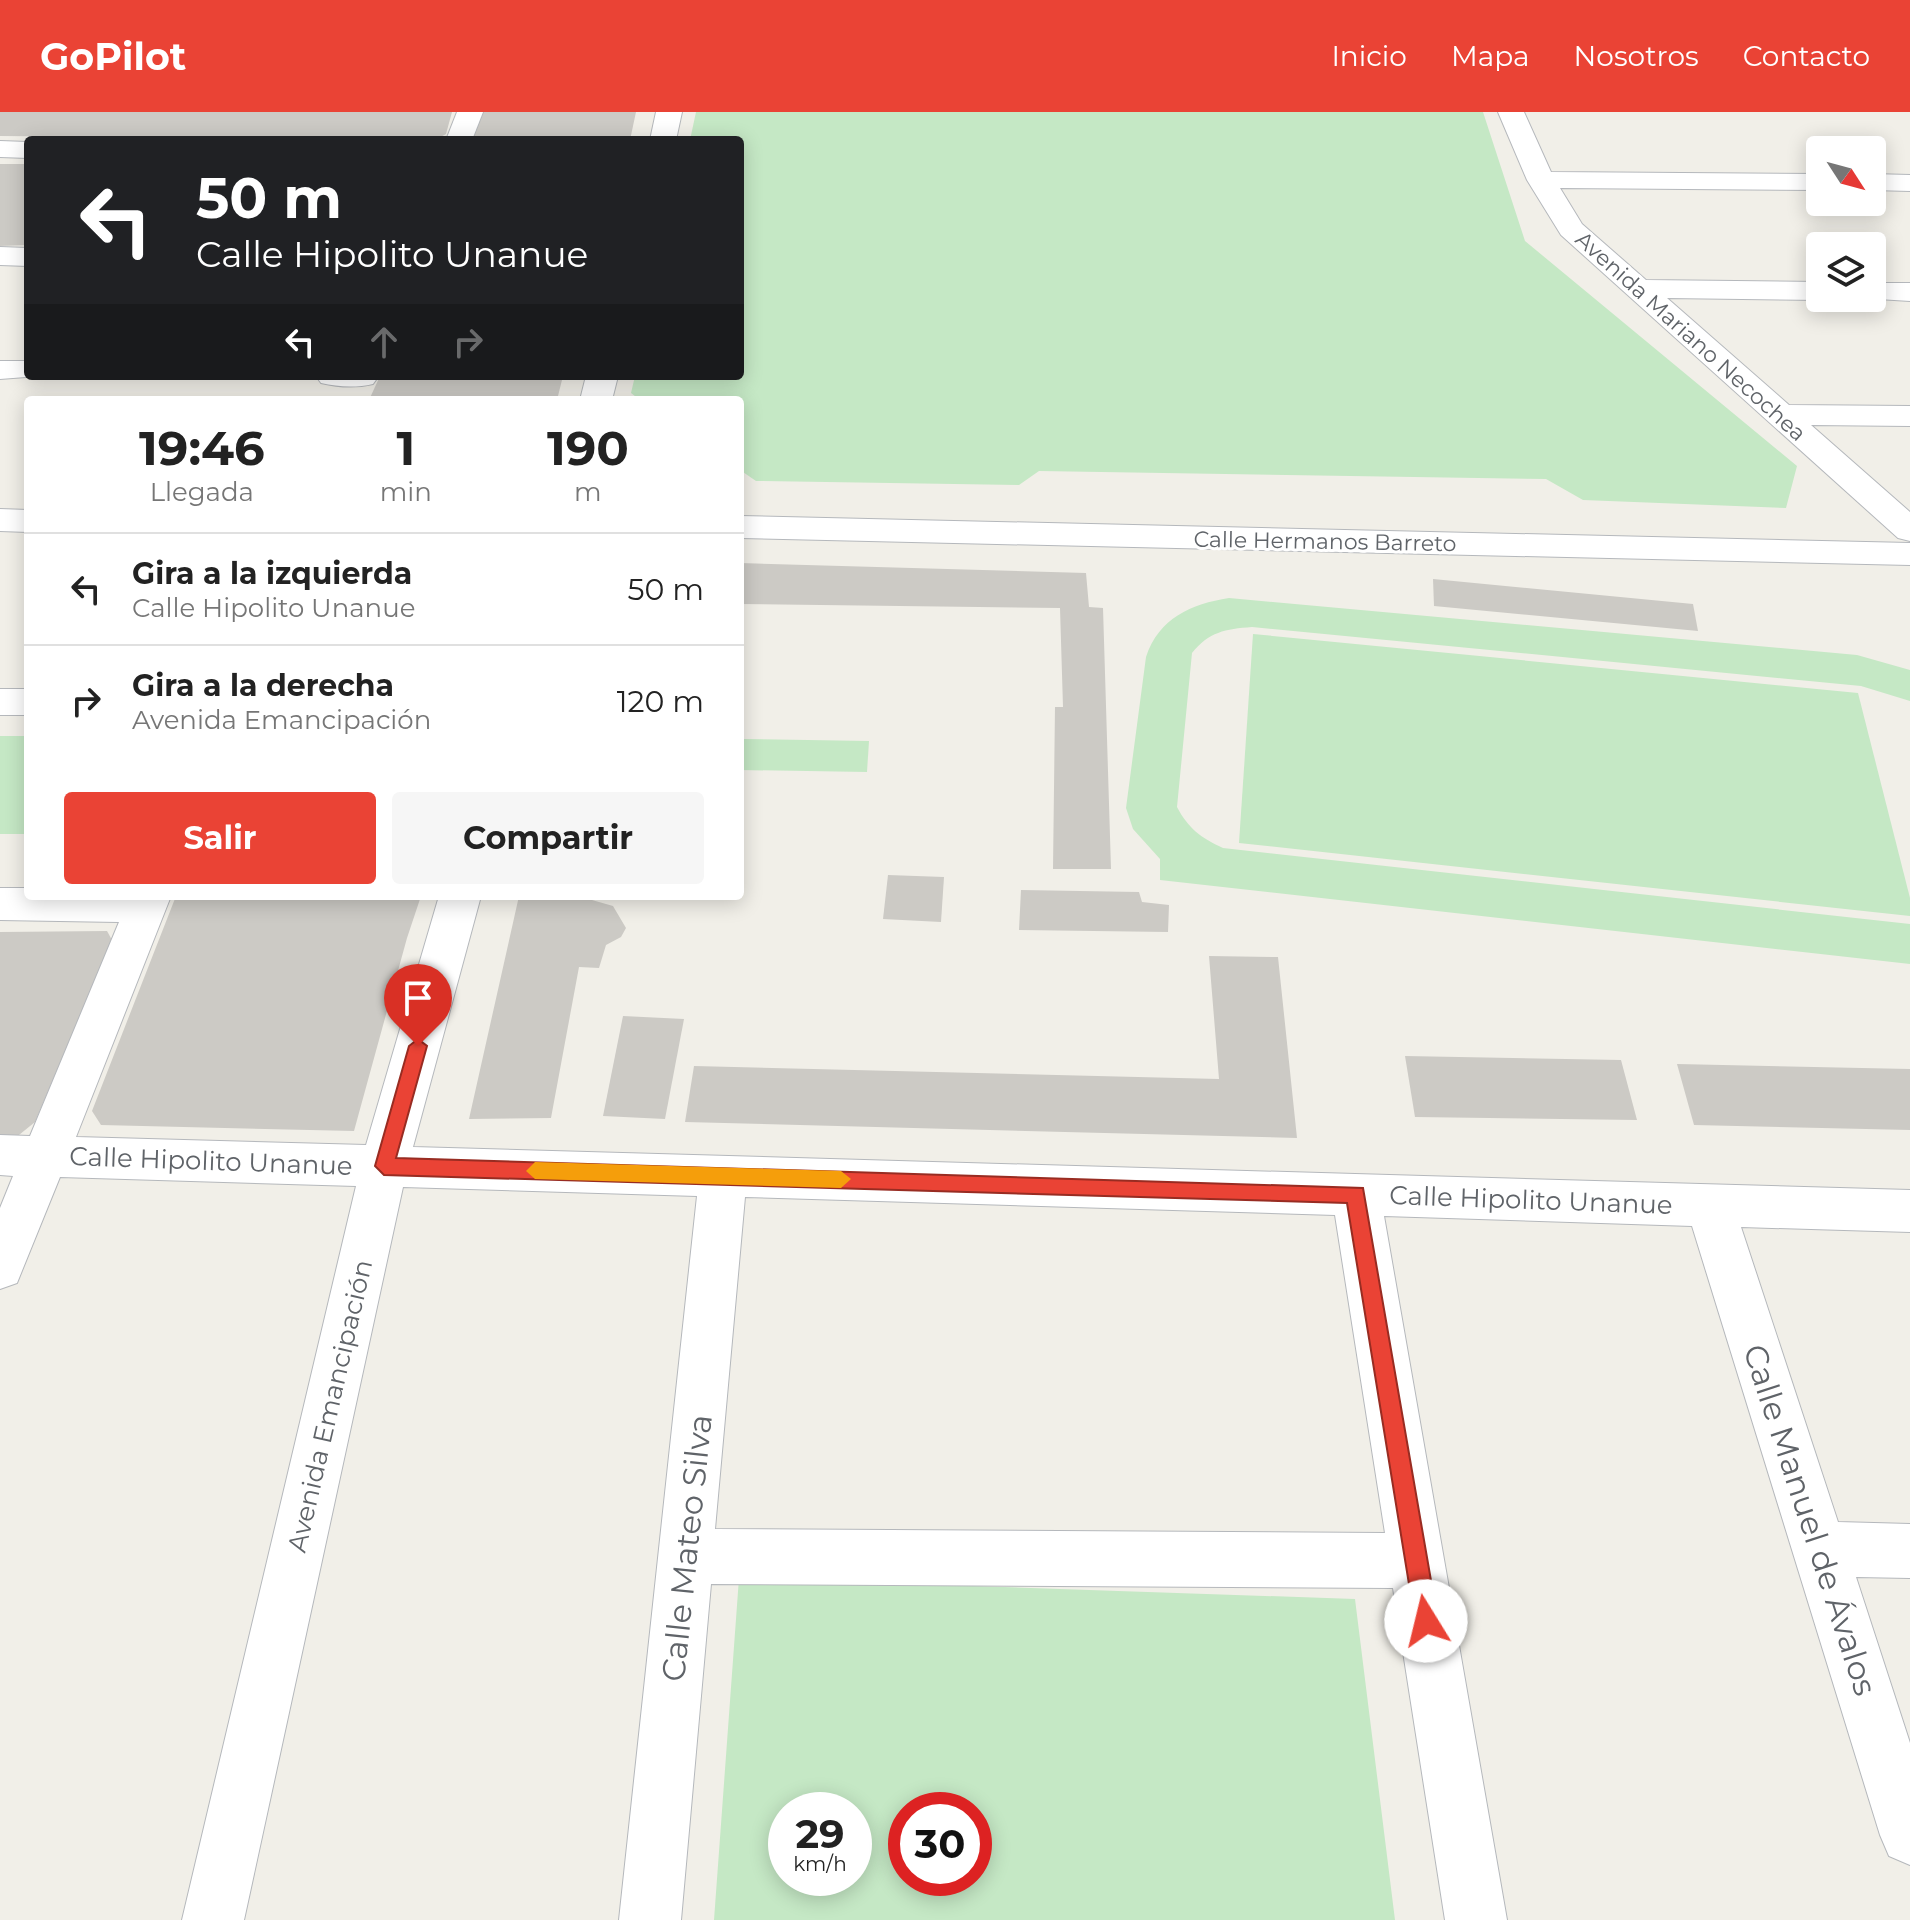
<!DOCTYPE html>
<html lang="es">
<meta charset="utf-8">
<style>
body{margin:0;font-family:Montserrat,sans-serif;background:#f6f6f6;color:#222;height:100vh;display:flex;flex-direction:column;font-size:30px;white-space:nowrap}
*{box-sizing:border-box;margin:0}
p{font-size:26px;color:#767676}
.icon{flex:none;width:44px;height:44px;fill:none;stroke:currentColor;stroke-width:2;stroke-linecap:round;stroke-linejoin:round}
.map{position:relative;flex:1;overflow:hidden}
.drawer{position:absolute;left:24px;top:284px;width:720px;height:504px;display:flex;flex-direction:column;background:#fff;border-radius:8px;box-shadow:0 4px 20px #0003}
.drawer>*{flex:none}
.top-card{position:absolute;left:24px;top:24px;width:720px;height:244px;border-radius:8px;box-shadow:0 4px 20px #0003;background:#202124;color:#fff;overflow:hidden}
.needle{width:52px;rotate:126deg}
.tools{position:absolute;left:1806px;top:24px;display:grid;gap:16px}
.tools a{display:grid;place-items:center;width:80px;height:80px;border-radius:8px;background:#fff;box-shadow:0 4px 20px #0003;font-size:40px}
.speed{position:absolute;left:768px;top:1680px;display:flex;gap:16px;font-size:40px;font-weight:700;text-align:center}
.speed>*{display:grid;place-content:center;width:104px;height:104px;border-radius:50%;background:#fff;box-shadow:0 4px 20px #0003;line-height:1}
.speed small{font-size:20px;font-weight:400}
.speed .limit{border:12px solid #d22;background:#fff;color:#111}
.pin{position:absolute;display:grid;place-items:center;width:68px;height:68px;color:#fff;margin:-82px -34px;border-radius:50% 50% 50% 0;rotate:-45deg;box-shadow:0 0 8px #0007}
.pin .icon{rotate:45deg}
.me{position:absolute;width:88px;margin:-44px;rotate:351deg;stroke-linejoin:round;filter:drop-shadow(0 0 6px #0008)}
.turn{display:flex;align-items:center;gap:28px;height:168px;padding:0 40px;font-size:36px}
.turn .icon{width:104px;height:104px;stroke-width:2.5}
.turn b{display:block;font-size:56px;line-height:68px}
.lanes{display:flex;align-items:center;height:76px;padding:0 40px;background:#0003;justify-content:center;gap:40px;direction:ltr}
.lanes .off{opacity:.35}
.eta{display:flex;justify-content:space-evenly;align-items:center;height:136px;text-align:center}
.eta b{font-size:48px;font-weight:700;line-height:56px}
.primary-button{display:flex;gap:16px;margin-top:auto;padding:16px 40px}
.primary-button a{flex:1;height:92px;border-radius:8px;background:#ea4335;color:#fff;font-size:32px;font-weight:700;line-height:92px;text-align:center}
.primary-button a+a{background:#f6f6f6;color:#222}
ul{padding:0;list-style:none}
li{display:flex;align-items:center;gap:24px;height:112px;padding:0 40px;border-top:2px solid #e0e0e0}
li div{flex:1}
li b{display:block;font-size:30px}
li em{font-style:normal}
header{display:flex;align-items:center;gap:48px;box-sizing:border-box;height:112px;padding:0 40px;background:#ea4335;color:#fff}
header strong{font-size:38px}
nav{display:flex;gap:44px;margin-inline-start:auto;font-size:28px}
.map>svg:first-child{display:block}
</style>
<header>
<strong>GoPilot</strong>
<nav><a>Inicio</a><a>Mapa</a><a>Nosotros</a><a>Contacto</a></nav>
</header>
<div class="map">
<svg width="1910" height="1808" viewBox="0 0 1910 1808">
<rect width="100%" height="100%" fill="#f1efe8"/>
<!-- green -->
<g fill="#c5e8c5" fill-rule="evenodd">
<polygon points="696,0 1483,0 1525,129 1797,354 1786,396 1583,388 1546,367 1039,359 1019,373 756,369 740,358 740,288 640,288 631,281 635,264 740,264 740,28 690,28"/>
<path d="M1229,486L1857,543L1910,558V589L1861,574L1252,515C1225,517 1209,520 1192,541L1177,695C1188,716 1201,726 1223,736L1910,812V852L1160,768V747L1133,717L1126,696L1146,545C1159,506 1191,492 1229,486Z"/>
<polygon points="1253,522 1858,581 1910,786 1910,804 1239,731"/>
<rect x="0" y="624" width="28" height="98"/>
<polygon points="743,627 869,629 867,660 740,658"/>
<path d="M739,1466L1355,1487L1395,1808H714ZM786,1698H854V1766H786ZM906,1698H974V1766H906Z"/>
</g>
<!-- building -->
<g fill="#cccac5">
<polygon points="0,0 452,0 446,22 435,28 0,24"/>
<polygon points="481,0 636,0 630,28 469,28"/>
<polygon points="0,52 28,52 28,133 0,134"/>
<polygon points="380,264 563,264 557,288 369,288"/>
<polygon points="740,451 1086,461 1089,495 1103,496 1111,757 1053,757 1055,595 1063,595 1060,496 740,492"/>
<polygon points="1433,467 1693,492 1698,519 1434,494"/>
<polygon points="888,763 944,765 941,810 883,807"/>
<polygon points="1021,778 1139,780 1142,790 1169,793 1168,820 1019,818"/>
<polygon points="176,784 421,784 407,826 354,1019 101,1013 92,999"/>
<polygon points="519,784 593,784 592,788 613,794 626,816 621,825 606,833 599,856 579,855 551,1006 469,1007"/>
<polygon points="107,819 112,828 35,1010 14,1027 0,1028 0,820"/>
<polygon points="1209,844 1278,845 1297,1026 685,1010 694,954 1219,967"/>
<polygon points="623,904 684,907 665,1007 603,1004"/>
<polygon points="1405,944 1621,948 1637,1008 1415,1005"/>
<polygon points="1677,952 1910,957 1910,1018 1694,1013"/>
</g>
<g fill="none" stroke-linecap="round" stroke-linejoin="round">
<defs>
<g id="minor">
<polygon points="457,0 483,0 472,28 446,28"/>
<polygon points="656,0 682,0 676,28 650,28"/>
<polygon points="1498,0 1524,0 1551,60 1820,62 1820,78 1560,76 1582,112 1646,168 1820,170 1820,186 1828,186 1820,188 1667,186 1789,293 1910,294 1910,314 1811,313 1910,400 1910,429 1898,426 1561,123 1527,68"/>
<polygon points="0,29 28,30 28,46 0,45"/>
<polygon points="1872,62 1910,63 1910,79 1872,78"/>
<polygon points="0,135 28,136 28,154 0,153"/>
<polygon points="1872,171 1910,171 1910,189 1862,186 1872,186"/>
<polygon points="0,249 28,249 28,264 39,264 0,267"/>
<path d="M316,264H377L378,265L373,272C356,276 338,275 321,271Z"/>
<polygon points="586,264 618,264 612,288 580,288"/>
<polygon points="0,397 28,398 28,420 0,419"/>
<polygon points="740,404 1910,431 1910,453 740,426"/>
<rect x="0" y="577" width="28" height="26"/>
<path d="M0,776H28V784H171L76,1025L366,1033L439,784H481L413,1035L1910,1078V1120L1741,1115L1838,1410L1910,1412V1466L1856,1465L1910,1631V1753L1889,1744L1880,1723L1692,1114L1384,1104L1507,1808H1445L1393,1476L711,1472L681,1808H619L697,1084L403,1075L244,1808H182L356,1074L60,1065L17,1171L0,1177V1096L13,1064L0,1063V1023L30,1024L119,810L0,808ZM745,1085L1335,1103L1385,1421L715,1417Z"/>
</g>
</defs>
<!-- minor casing -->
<use href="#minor" stroke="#b5b8bc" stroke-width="2"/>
<!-- minor -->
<use href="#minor" fill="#fff" fill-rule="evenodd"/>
</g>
<!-- route -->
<polygon fill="#ea4335" stroke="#982c22" stroke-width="2" points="418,927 427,934 396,1046 1363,1076 1438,1509 1435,1517 1426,1520 1418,1517 1415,1509 1347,1091 384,1063 375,1054 409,934"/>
<!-- slow -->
<polygon fill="#f59e0b" points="535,1050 841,1059 851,1067 841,1076 535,1067 526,1059"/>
<g text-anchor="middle" stroke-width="6" stroke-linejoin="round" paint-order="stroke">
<!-- far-street labels -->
<g font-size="22" fill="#5f6368" stroke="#fff">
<text transform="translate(1691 224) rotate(42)" y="8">Avenida Mariano Necochea</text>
<text transform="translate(1325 429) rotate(1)" y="8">Calle Hermanos Barreto</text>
</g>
<!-- street labels -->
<g font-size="26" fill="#5f6368" stroke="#fff">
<text transform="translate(211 1049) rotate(2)" y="9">Calle Hipolito Unanue</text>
<text transform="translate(1531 1088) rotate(2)" y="9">Calle Hipolito Unanue</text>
<text transform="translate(330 1294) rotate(-77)" y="9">Avenida Emancipación</text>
</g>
<!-- near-street labels -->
<g font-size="32" fill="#5f6368" stroke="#fff">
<text transform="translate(1810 1408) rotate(72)" y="11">Calle Manuel de Ávalos</text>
<text transform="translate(687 1436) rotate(-84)" y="11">Calle Mateo Silva</text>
</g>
</g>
</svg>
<div class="tools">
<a><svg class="needle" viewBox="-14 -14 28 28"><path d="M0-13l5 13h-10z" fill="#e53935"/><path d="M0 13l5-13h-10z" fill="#767676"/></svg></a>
<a><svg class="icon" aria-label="layers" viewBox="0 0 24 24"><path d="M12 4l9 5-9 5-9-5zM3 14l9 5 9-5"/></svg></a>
</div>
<div class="speed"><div>29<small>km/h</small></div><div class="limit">30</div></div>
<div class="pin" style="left:418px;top:934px;background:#d93025"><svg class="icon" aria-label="arrive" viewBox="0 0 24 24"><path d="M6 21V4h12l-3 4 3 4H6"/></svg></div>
<svg class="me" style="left:1426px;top:1509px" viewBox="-20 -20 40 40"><circle r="19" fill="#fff"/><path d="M0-13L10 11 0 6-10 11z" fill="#ea4335"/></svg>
<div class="top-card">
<div class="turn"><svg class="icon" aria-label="left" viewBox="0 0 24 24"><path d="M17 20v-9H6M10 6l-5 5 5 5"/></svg><div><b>50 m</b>Calle Hipolito Unanue</div></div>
<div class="lanes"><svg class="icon" aria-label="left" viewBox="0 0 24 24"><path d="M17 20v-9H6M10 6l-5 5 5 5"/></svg><svg class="icon off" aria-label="ahead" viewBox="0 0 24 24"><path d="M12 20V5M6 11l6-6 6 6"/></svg><svg class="icon off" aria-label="right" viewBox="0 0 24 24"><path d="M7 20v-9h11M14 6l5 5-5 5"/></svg></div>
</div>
<section class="drawer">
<div class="eta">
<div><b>19:46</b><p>Llegada</p></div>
<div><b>1</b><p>min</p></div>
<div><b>190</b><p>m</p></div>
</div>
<ul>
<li><svg class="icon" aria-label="left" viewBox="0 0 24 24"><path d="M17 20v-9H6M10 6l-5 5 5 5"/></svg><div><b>Gira a la izquierda</b><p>Calle Hipolito Unanue</p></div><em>50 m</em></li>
<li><svg class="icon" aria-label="right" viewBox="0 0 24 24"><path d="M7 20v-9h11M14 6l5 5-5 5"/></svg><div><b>Gira a la derecha</b><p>Avenida Emancipación</p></div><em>120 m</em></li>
</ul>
<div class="primary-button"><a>Salir</a><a>Compartir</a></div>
</section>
</div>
